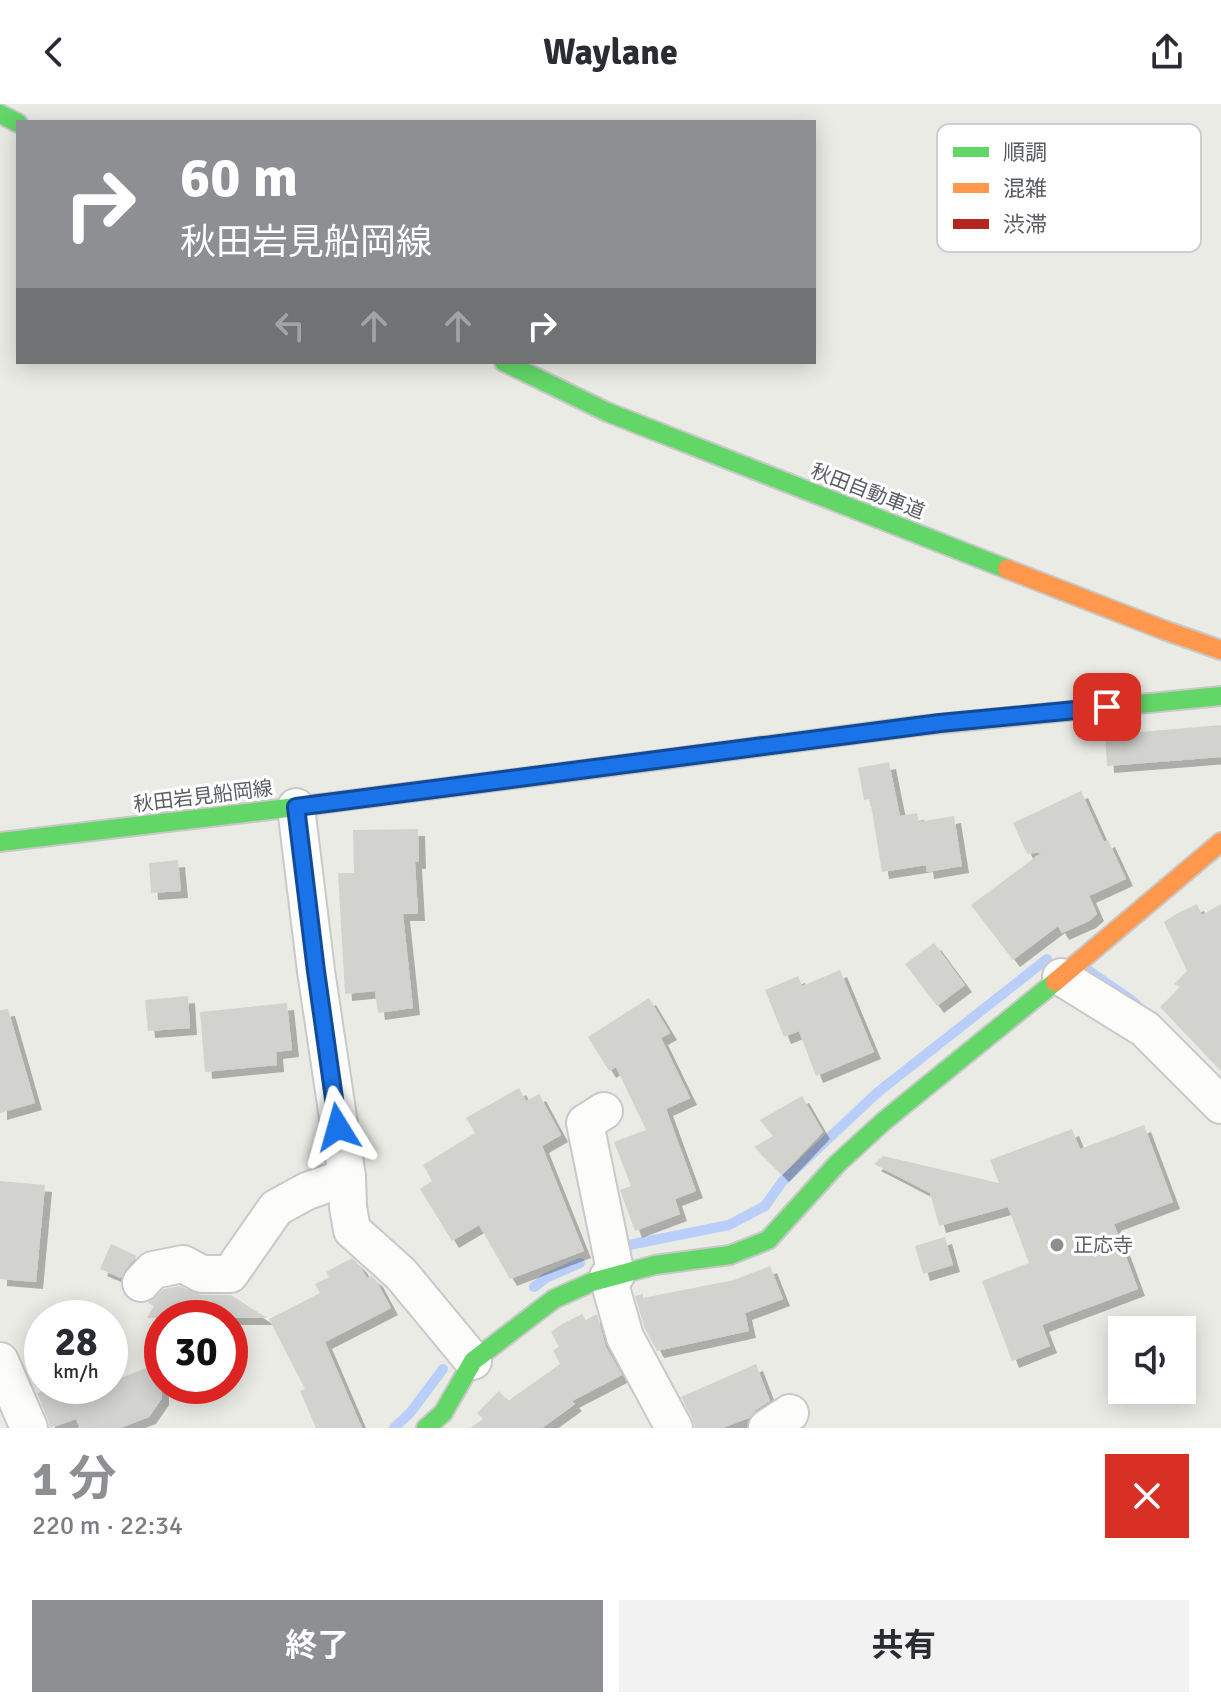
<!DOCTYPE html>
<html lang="ja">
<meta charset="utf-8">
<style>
body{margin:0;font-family:Signika,"Noto Sans JP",sans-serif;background:#f2f2f3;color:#2b2b33;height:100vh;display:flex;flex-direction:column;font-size:30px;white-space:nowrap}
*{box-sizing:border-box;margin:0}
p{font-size:26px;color:#7c7c81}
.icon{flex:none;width:44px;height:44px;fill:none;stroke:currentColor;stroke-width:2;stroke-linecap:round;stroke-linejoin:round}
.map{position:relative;height:1324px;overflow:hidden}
.sheet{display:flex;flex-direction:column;background:#fff;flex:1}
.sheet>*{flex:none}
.top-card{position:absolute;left:16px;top:16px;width:800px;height:244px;border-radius:0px;box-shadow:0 4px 20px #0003;background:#8d8f92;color:#fff;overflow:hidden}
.buttons{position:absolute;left:1108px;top:1212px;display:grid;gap:16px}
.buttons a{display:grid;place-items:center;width:88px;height:88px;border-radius:0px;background:#fff;box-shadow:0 4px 20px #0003;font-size:40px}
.speed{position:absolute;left:24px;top:1196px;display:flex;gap:16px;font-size:40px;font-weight:700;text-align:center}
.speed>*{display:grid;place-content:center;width:104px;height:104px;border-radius:50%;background:#fff;box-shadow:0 4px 20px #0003;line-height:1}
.speed small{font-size:20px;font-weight:400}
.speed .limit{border:12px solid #d22;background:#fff;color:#111}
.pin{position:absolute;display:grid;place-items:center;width:68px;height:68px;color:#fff;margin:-34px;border-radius:16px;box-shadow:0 4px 12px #0006}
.me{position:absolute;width:88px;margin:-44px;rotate:352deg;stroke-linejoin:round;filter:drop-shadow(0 0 6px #0008)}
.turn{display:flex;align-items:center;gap:28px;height:168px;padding:0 32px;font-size:36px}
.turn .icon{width:104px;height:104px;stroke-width:2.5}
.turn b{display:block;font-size:56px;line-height:68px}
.lanes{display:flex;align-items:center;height:76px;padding:0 32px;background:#0003;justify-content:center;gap:40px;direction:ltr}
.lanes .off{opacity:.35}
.round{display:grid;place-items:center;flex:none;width:84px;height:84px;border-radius:0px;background:#f2f2f3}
.overview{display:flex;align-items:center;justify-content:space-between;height:136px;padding:0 32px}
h1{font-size:48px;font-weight:700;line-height:60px;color:#8d8f92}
.primary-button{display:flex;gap:16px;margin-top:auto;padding:16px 32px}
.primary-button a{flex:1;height:92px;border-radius:0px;background:#8d8f92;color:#fff;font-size:32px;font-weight:700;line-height:92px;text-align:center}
.primary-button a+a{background:#f2f2f3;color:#2b2b33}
header{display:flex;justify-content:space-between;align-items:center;height:104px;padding:0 32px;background:#fff;font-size:36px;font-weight:700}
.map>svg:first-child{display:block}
</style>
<header><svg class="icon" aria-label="back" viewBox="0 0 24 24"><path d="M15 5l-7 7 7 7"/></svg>Waylane<svg class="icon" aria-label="share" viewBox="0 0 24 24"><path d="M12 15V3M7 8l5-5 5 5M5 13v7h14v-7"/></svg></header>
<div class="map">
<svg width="1221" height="1324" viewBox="0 0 1221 1324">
<defs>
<filter id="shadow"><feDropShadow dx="7" dy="7" stdDeviation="0" flood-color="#0004"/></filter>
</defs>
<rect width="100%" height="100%" fill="#ebebe6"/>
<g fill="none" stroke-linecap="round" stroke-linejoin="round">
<!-- stream -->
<g stroke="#b9cef8" stroke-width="10">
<polyline points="1088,866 1130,895 1138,902"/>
<polyline points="629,1141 729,1121 765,1102 782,1078 878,988 1047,855"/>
<polyline points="534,1183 546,1174 580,1159"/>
<polyline points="394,1324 410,1309 443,1265"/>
</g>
</g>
<!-- building -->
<g fill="#d2d2cf" filter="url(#shadow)">
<polygon points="1221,621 1221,653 1107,662 1105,631"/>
<polygon points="889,658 900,712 917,709 919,718 954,712 962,762 927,768 926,761 882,768 870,695 864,696 858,664"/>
<polygon points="1081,687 1104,738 1108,736 1126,775 1089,792 1097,810 1089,817 1062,829 1058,822 1013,856 971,801 1042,748 1027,750 1013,719"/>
<polygon points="418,725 419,758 415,758 418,810 403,810 413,904 378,909 375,887 345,890 338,769 354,769 353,726"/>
<polygon points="178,756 181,787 151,789 149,759"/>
<polygon points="1197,800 1202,811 1221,800 1221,967 1160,903 1180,883 1174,880 1187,867 1164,818 1174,811"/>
<polygon points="934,839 965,881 937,902 905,860"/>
<polygon points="840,866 874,948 816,972 799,927 784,933 765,886 798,872 802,882"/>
<polygon points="188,892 190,924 148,927 145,896"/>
<polygon points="649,894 670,929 661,934 690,994 666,1005 696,1087 675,1095 680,1110 635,1127 620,1086 631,1082 614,1038 646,1026 616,963 609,967 588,933"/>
<polygon points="287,899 292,946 276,948 277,961 205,968 200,908"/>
<polygon points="8,905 35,999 0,1009 0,906"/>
<polygon points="519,984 526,997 539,990 561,1031 542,1042 584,1147 510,1175 479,1121 452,1137 420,1085 432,1077 423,1061 475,1029 466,1014"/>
<polygon points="802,992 823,1028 782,1071 754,1043 773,1032 760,1016"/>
<polygon points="1144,1021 1173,1098 1114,1120 1138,1185 1042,1221 1050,1242 1012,1257 982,1177 1029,1159 1008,1103 939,1122 930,1089 874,1060 883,1052 999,1079 990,1056 1072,1025 1080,1045"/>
<polygon points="0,1077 45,1081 36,1178 0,1175"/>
<polygon points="945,1133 953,1161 923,1170 915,1142"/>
<polygon points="111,1140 137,1152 126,1165 121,1174 100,1165"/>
<polygon points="352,1154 360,1162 367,1174 371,1172 376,1176 391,1204 325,1238 362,1324 316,1324 300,1287 305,1285 269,1215 320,1189 315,1180 329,1173 326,1168"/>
<polygon points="770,1162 783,1195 745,1209 749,1227 657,1247 645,1225 635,1192 643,1190 643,1194 734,1176"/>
<polygon points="180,1182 201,1191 231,1191 267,1214 147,1214 154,1202 148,1199 164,1185"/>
<polygon points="582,1210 586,1216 597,1210 606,1243 622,1271 572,1297 575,1300 542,1324 470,1324 483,1315 477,1309 499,1287 508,1297 560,1260 553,1246 559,1243 551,1228 562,1220"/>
<polygon points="162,1258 162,1294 149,1313 120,1324 80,1324 76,1315 50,1324 48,1316 37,1289 56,1282 71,1282 75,1292 101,1282 110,1282 110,1278"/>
<polygon points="756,1260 770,1297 756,1306 749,1314 722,1324 695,1324 692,1314 681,1293"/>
</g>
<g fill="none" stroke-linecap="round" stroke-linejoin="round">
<defs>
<g id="street">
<polyline points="296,703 316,867 347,1073 348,1103 352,1126 401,1170 473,1257"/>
<polyline points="1061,873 1145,925 1221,1001"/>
<polyline points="604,1007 585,1019 616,1171"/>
<polyline points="608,1173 625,1233 674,1324"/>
<polyline points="141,1179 153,1166 183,1160 202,1170 230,1170 276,1104 307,1087 347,1073"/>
<polyline points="0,1257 29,1324"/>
<polyline points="767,1324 790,1309"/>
</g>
<g id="fast">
<polyline points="0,10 18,19"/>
<polyline points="504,258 607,308 1007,465"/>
<polyline points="917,622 1221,592"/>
<polyline points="0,738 296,703 667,655"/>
<polyline points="426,1324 443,1309 473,1257 554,1195 592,1178 655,1161 730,1151 768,1136 837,1060 884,1017 1055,878"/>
</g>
<g id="slow">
<polyline points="1007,465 1164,526 1221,546"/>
<polyline points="1055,878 1221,738"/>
</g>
<polyline id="jam" points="667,655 917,622"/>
</defs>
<!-- street casing -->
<use href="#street" stroke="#c8c9c8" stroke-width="40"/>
<!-- fast casing -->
<use href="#fast" stroke="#c8c8c8" stroke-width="22"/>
<!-- slow casing -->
<use href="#slow" stroke="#c8c8c8" stroke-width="22"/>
<!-- jam casing -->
<use href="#jam" stroke="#c8c8c8" stroke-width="22"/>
<!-- street -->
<use href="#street" stroke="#fcfcfb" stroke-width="36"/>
<!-- fast -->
<use href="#fast" stroke="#63d668" stroke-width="18"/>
<!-- slow -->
<use href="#slow" stroke="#ff974d" stroke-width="18"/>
<!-- jam -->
<use href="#jam" stroke="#b3261e" stroke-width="18"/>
</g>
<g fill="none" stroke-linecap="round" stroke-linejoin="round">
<defs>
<polyline id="route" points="338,1023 316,867 296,703 940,619 1107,603"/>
</defs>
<!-- route casing -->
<use href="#route" stroke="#114b97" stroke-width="20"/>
<!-- route -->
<use href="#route" stroke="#1a73e8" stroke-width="14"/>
</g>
<!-- markers -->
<circle fill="#8d8f92" stroke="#fff" stroke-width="3" cx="1057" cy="1141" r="8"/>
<g text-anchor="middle" stroke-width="6" stroke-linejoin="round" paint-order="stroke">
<!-- street labels -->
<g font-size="20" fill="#5b5d64" stroke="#fff">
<text transform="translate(868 387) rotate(21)" y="7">秋田自動車道</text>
<text transform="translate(203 692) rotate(-7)" y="7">秋田岩見船岡線</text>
</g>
<!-- poi labels -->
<g font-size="20" fill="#5b5d64" stroke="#fff" text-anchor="start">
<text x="1073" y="1148">正応寺</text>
</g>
</g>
<!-- legend -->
<rect x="937" y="20" width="264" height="128" rx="12" fill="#fff" stroke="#ceced0" stroke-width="2"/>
<rect x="953" y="43" width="36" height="10" fill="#63d668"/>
<rect x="953" y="79" width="36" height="10" fill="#ff974d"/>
<rect x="953" y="115" width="36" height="10" fill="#b3261e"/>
<g font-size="22" fill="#5b5d64">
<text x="1003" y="56">順調</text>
<text x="1003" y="92">混雑</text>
<text x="1003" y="128">渋滞</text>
</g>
</svg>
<div class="buttons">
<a><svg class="icon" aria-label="sound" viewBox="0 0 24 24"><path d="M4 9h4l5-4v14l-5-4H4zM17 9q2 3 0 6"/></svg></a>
</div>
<div class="speed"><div>28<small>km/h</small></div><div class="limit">30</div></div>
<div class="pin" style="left:1107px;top:603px;background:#d93025"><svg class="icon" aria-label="arrive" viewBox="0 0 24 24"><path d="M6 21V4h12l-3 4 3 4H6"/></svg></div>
<svg class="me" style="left:338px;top:1023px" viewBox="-20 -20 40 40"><path d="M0-17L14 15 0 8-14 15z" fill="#1a73e8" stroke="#fff" stroke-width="4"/></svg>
<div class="top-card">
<div class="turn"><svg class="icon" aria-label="right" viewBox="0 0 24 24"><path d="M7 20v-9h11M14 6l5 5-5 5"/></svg><div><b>60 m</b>秋田岩見船岡線</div></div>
<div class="lanes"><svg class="icon off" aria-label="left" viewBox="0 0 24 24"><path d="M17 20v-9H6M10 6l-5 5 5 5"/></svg><svg class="icon off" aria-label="ahead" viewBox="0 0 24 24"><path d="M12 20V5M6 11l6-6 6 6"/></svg><svg class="icon off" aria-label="ahead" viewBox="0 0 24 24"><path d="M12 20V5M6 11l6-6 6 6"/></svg><svg class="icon" aria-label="right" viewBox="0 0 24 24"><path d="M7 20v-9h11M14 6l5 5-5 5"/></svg></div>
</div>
</div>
<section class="sheet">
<div class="overview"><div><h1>1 分</h1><p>220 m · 22:34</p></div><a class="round" style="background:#d93025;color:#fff"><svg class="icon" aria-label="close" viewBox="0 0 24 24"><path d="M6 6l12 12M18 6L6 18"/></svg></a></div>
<div class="primary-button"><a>終了</a><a>共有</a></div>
</section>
